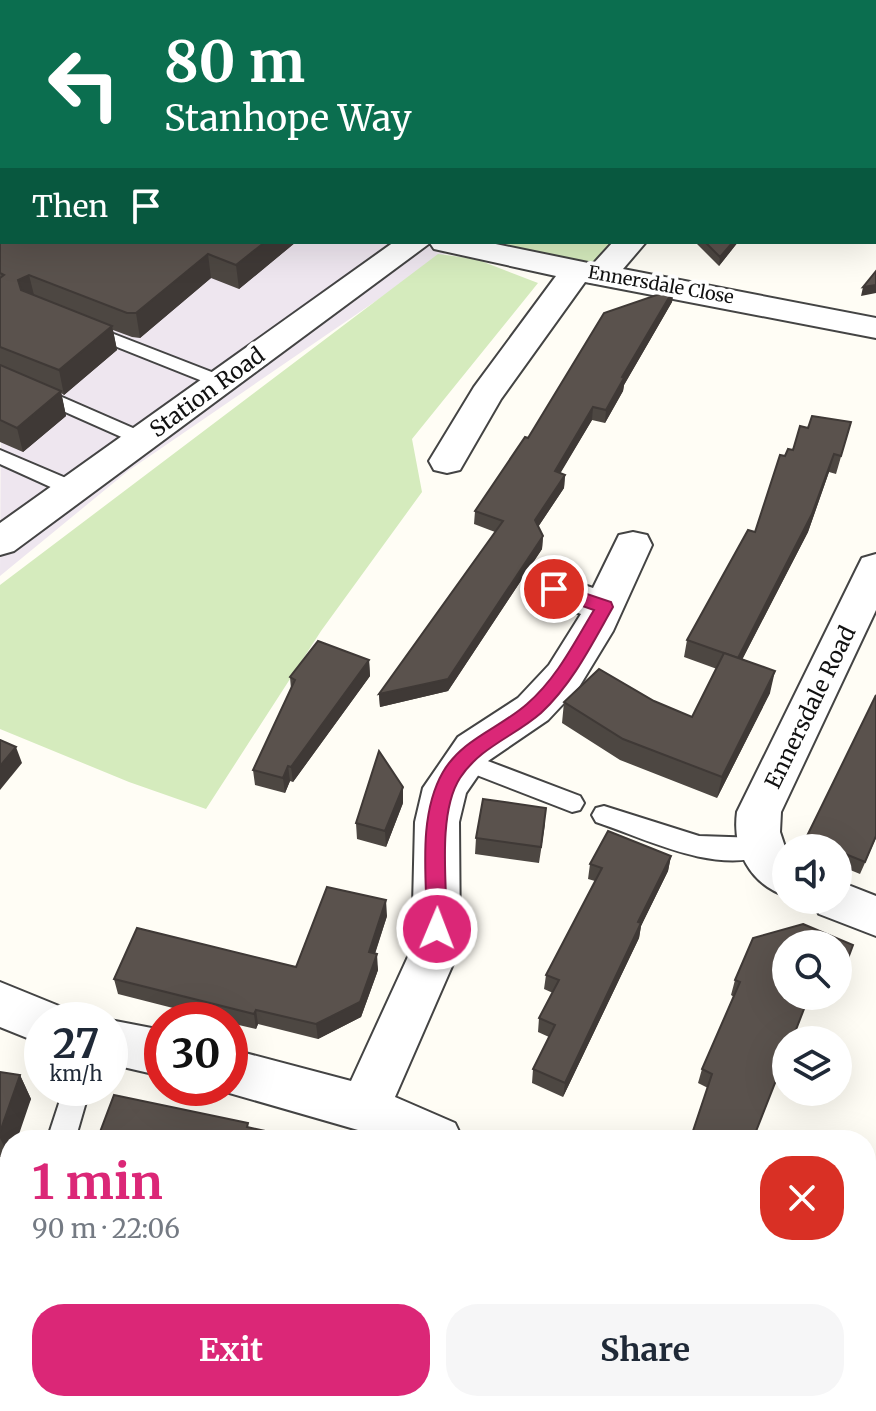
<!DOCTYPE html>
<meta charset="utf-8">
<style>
body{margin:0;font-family:Merriweather,serif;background:#f6f6f7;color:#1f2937;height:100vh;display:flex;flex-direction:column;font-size:30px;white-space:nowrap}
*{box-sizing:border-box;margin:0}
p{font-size:26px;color:#747a83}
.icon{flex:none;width:44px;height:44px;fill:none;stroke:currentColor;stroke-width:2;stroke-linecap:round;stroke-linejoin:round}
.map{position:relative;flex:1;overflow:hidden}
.side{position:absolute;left:0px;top:1130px;width:876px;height:282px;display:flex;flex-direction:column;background:#fff;border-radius:32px 32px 0 0;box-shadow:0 8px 32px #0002}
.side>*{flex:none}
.hud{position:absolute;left:0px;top:0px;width:876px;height:244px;box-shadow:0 8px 32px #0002;background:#0b6e4f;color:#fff;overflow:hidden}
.tools{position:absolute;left:772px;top:834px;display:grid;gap:16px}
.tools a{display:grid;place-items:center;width:80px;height:80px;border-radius:50%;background:#fff;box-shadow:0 8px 32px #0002;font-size:40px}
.speed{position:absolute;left:24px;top:1002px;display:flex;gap:16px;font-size:40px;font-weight:700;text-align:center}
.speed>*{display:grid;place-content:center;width:104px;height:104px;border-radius:50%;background:#fff;box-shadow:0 8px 32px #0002;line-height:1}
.speed small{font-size:20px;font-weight:400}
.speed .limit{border:12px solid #d22;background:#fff;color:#111}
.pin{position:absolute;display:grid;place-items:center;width:68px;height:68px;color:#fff;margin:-34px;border:4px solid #fff;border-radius:50%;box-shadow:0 2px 8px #0007}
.me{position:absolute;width:88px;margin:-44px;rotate:1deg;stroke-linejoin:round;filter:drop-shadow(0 0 6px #0008)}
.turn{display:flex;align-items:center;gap:28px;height:168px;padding:0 32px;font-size:36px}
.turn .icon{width:104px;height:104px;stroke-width:2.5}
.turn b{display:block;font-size:56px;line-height:68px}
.then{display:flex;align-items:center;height:76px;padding:0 32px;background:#0003;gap:16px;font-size:30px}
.round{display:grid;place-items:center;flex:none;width:84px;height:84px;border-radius:32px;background:#f6f6f7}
.head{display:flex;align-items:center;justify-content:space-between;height:136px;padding:0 32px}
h1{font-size:48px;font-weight:700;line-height:60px;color:#db2777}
.action{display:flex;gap:16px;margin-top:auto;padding:16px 32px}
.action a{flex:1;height:92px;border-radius:32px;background:#db2777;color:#fff;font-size:32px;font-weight:700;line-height:92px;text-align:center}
.action a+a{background:#f6f6f7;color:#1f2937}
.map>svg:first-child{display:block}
</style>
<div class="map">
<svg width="876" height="1411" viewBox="0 0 876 1411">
<rect width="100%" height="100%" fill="#fffdf5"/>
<!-- industrial -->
<g fill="#eee6ef">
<polygon points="197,0 813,0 195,2"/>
<polygon points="2,181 2,242 462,242 128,471 0,576"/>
</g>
<!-- green -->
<g fill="#d5ebbd">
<polygon points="494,242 618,242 598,262 590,263"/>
<polygon points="438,254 476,259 538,283 412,439 422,492 321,631 206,809 129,782 0,729 0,585"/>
</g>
<!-- forest -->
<polygon fill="#b9dc9c" points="333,1402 518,1402 517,1411 332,1411"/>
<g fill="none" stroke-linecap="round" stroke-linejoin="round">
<defs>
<g id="service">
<polygon points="88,324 227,378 230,382 221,388 215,386 82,333 79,329"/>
<polygon points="0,370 149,435 151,439 142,445 135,443 0,383"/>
<polygon points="0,450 80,484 83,489 80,494 66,494 0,464"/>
<polygon points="464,752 580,796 584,803 580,810 572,812 456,767 453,761 456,755"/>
<path d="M604,806L699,836L759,838L767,841L771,848L767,855C713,874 647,839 596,822L592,815L596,808Z"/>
<polygon points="64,1088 90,1088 75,1140 47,1140"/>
<polygon points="0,1207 10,1209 10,1237 0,1235"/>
</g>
<g id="minor">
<polygon points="729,0 757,0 728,2"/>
<polygon points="858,0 876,0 876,8 874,2 857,2"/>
<polygon points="394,242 486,242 593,264 613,242 646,242 623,269 876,318 876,338 585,282 501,399 460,470 447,473 434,470 429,461 474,387 556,276 434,249 430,243 14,551 0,555 0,523"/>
<polygon points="633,532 647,535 652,545 613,631 579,687 548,720 488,761 466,793 459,822 460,948 395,1097 455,1123 463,1140 380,1140 358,1130 212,1088 230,1088 230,1049 351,1081 412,948 415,822 423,788 458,737 518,698 549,665 581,614 540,599 534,589 540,579 554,575 593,588 619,535"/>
<path d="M876,554V610L781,812L780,832L786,850V896C750,884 732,850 737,812L857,568L862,558Z"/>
<polygon points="838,881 876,896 876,936 819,914 812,900 838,900"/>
<polygon points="0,982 59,1006 66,1020 42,1020 42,1044 0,1027"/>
<polygon points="109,1020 110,1020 162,1030 162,1076 110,1064"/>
<polygon points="866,1290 876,1294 876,1350 866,1346"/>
</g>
</defs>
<!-- service casing -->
<use href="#service" stroke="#444" stroke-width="4"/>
<!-- minor casing -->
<use href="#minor" stroke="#444" stroke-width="4"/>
<!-- service -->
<use href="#service" fill="#fff" fill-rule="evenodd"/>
<!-- minor -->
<use href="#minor" fill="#fff" fill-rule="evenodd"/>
</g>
<!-- wall -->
<g fill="#4d4742">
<polygon points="0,232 2,242 296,242 239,289 211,278 140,338 132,337 113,330 117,350 64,395 61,393 66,416 23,452 0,442"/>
<polygon points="695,242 738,242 719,266"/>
<polygon points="674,289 672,302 624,385 623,391 605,423 592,420 560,473 565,475 564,488 538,527 543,536 542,549 448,691 380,707 379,694 495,532 474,524 475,511 528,438"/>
<polygon points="851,422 836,474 829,472 808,532 742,660 770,693 717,798 620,760 562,723 564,702 654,701 692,717 717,669 684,657 687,640 755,532 785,456 793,450 808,428"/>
<polygon points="369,660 370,676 293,782 290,781 285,793 255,785 253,770 291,689 290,677"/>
<polygon points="403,803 386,847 357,839 356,823"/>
<polygon points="545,824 539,863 475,854 476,838"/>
<polygon points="806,838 876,838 860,874 838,865 838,848 803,848"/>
<polygon points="671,856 668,871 641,926 639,938 563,1097 532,1083 533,1069 549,1037 538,1032 539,1018 553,993 544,989 546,975 595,881 588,879 590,864"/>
<polygon points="387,916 375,954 378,970 361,1017 318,1039 258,1024 256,1029 230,1023 230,1020 220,1020 118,994 114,979 296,967"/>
<polygon points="786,944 753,1139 755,1140 690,1140 708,1088 698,1083 702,1069 734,997 731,995 735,980"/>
<polygon points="815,996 834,996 831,1003"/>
<polygon points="0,1072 20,1075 31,1099 10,1140 10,1158 0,1157"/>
<polygon points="0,1277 10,1279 10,1358 0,1355"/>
<polygon points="219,1402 331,1402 328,1411 257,1411"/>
<polygon points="670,1402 842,1402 842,1411 672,1411 673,1403"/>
</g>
<!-- shaded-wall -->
<g fill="#3f3936">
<polygon points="265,242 296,242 239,289 236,265"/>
<polygon points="733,242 738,242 719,266 720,257"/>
<polygon points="208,254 211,278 140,338 136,313"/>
<polygon points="29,275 35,299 24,304 18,280"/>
<polygon points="876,285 876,293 861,296 863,287"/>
<polygon points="674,289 672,302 624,385 623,391 605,423 606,410 622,377"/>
<polygon points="112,326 117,350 64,395 59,370"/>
<polygon points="61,391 66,416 23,452 17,428"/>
<polygon points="593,407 592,420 554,484 555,471"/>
<polygon points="834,454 829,472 808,532 734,675 738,658"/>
<polygon points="565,475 564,488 534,533 535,520"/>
<polygon points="543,536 542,549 448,691 380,707 379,694"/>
<polygon points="369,660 370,676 293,782 291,767"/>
<polygon points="775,671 770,693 717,798 722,777"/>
<polygon points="16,747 22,763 0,790 0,766"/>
<polygon points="288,766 290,781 285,793 283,778"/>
<polygon points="403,787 403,803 386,847 385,831"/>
<polygon points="671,856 668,871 641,926 639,938 563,1097 565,1083 638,922"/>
<polygon points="386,900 387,916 370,968 369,952"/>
<polygon points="377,954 378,970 361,1017 318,1039 316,1024"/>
<polygon points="256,1010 258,1024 256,1029 254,1014"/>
<polygon points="20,1075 31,1099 17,1140 10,1140 10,1158 0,1138 0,1132"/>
<polygon points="326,1402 331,1402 328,1411 324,1411"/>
</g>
<!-- building -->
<g fill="#5a524d" stroke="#3f3936" stroke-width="2">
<polygon points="291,0 350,0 357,2 288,2"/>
<polygon points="876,32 876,95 874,97 874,34"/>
<polygon points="2,230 2,242 265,242 236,265 208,254 136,313 127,313 29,275 18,280 21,290 112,326 59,370 0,347 0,278 4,275 0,273 0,232"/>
<polygon points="705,242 733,242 720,257"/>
<polygon points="876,271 876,285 863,287"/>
<polygon points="674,289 622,377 624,378 606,410 593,407 555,471 565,475 535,520 543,536 448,679 379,694 503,521 475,511 525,437 528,438 604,313"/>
<polygon points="0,365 61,391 17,428 0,420"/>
<polygon points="812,416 851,422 841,456 834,454 812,514 738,658 687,640 748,530 755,532 780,455 785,456 788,449 793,450 800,426 808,428"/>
<polygon points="318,641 369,660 291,767 288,766 283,778 253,770 295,680 290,677"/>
<polygon points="724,653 775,671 722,777 623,739 564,702 599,669 654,701 692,717"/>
<polygon points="876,695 876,836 865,862 838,851 838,848 831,848 806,838"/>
<polygon points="0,740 16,747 0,766"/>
<polygon points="379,751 403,787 385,831 356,823"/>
<polygon points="483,799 546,808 541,847 476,838"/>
<polygon points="608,831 671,856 638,922 641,923 565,1083 533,1069 555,1025 539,1018 559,980 546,975 602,868 590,864"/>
<polygon points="327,887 386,900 369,952 377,954 360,1002 316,1024 256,1010 254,1014 114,979 137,928 296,967"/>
<polygon points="803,924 853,945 838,985 838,944 786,944 786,996 809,996 792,1040 786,1040 786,1055 753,1139 755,1140 697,1140 693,1131 712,1074 702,1069 740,982 735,980 753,938"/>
<polygon points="0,1072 20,1075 0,1132"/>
<polygon points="114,1095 248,1123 247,1127 307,1140 97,1140"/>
<polygon points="0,1277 10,1279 10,1348 0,1346"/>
<polygon points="261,1402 326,1402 324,1411 298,1411"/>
<polygon points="681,1402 842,1402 842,1411 722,1411"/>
</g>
<!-- route -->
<path fill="#db2777" stroke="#8e194d" stroke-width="2" d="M554,583L611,602L613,607C592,644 573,683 541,713C515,736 480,747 460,778C437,814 447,886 447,929L444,935L437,938L430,935L427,929C427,880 417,817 443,772C462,739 500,728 527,704C557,678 574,643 594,610L548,594L545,589L548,585Z"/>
<g text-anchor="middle" stroke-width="8" stroke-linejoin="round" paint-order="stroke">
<!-- far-street labels -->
<g font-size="18" fill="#111" stroke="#fff">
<text transform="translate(661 285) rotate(10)" y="6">Ennersdale Close</text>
</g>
<!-- street labels -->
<g font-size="22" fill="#111" stroke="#fff">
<text transform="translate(207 392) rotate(-36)" y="8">Station Road</text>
<text transform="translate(810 707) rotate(-64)" y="8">Ennersdale Road</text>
</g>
</g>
</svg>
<div class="tools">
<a><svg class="icon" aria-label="sound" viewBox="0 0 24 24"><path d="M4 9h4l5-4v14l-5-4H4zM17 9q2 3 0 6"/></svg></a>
<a><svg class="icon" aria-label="search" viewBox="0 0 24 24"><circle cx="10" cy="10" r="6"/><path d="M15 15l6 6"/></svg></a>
<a><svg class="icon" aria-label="layers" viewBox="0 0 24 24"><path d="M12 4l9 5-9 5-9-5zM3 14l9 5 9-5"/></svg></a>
</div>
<div class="speed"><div>27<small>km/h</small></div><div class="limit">30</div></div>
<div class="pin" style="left:554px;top:589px;background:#d93025"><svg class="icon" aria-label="arrive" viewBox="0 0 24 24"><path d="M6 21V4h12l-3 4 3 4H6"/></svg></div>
<svg class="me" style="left:437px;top:929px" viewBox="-20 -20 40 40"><circle r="17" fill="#db2777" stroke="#fff" stroke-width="3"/><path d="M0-11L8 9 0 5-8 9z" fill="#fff"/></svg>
<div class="hud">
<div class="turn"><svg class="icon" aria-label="left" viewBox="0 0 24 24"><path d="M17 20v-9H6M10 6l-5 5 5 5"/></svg><div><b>80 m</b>Stanhope Way</div></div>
<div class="then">Then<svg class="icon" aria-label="arrive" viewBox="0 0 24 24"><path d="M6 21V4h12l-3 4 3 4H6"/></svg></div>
</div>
<section class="side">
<div class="head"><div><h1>1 min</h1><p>90 m · 22:06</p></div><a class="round" style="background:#d93025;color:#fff"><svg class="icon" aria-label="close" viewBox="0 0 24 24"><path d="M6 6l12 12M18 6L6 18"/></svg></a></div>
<div class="action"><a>Exit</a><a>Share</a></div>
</section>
</div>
